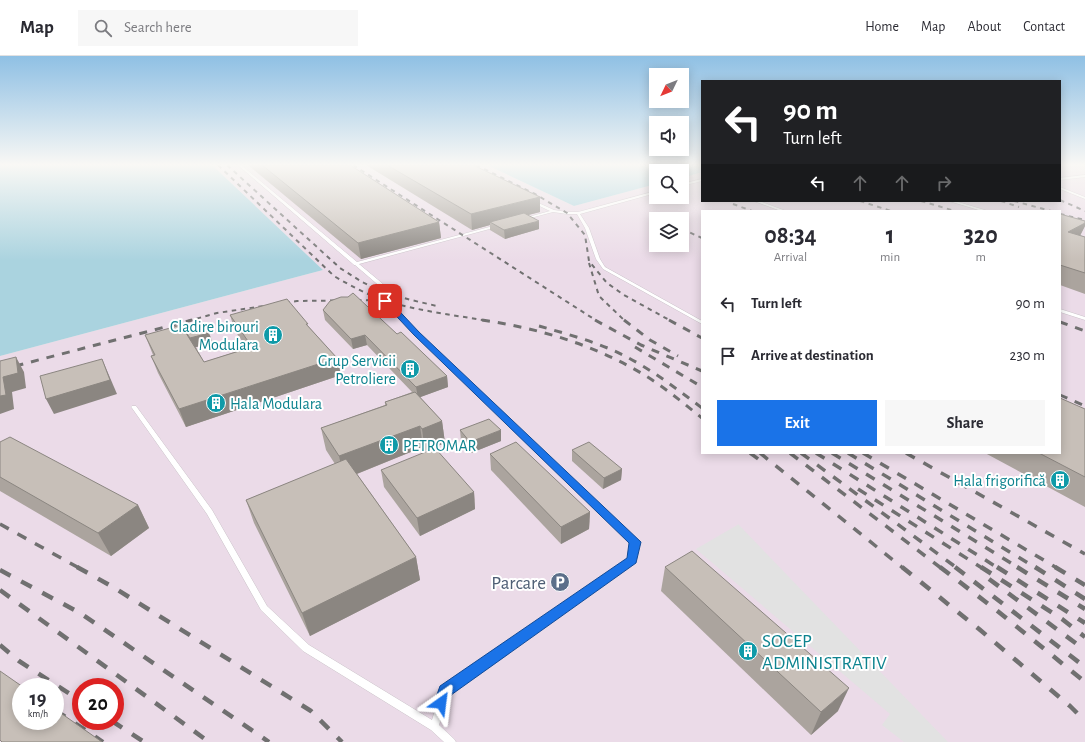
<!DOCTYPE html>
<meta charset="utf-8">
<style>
body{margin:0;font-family:"Alegreya Sans",sans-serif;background:#f7f7f7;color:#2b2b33;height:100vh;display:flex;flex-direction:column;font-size:15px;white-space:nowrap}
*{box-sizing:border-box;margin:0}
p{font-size:13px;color:#7c7c81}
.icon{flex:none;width:22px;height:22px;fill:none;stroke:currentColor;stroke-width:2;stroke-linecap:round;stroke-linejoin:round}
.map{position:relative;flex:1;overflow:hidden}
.panel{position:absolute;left:701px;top:154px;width:360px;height:244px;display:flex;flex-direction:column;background:#fff;border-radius:0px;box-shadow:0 2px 10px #0003}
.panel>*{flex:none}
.guide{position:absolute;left:701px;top:24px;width:360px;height:122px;border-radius:0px;box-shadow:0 2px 10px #0003;background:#202124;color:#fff;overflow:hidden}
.needle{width:26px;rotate:227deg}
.fabs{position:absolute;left:649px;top:12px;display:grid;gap:8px}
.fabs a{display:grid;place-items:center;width:40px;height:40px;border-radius:0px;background:#fff;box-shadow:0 2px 10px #0003;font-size:20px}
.speed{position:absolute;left:12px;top:622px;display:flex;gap:8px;font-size:20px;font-weight:700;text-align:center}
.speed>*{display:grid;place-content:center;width:52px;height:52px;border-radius:50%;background:#fff;box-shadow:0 2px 10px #0003;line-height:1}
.speed small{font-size:10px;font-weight:400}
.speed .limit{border:6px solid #d22;background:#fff;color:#111}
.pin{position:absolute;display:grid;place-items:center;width:34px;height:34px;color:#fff;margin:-17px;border-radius:8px;box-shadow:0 2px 6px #0006}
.me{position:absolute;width:44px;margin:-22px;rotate:31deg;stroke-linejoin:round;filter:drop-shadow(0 0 3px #0008)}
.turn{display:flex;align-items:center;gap:14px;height:84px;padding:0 16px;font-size:18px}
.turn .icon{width:52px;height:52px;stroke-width:2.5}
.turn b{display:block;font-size:28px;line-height:34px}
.lanes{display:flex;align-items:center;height:38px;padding:0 16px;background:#0003;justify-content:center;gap:20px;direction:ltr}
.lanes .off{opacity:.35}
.eta{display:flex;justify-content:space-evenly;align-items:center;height:68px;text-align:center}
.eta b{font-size:24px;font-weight:600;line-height:28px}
.button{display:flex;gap:8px;margin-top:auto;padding:8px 16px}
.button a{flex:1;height:46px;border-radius:0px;background:#1a73e8;color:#fff;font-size:16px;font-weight:600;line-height:46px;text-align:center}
.button a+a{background:#f7f7f7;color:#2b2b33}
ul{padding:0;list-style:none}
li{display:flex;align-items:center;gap:12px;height:52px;padding:0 16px}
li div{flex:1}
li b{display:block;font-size:15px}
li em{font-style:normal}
header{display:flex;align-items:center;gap:24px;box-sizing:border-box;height:56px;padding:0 20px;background:#fff;border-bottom:1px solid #e1e1e2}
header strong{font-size:19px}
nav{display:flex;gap:22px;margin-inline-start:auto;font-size:14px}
.search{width:280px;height:36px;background:#f7f7f7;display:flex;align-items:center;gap:10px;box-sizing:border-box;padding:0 14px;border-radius:0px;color:#7c7c81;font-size:15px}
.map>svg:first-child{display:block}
</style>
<header>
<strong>Map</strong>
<div class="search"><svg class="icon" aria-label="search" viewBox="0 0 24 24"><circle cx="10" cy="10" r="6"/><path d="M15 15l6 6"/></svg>Search here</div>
<nav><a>Home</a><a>Map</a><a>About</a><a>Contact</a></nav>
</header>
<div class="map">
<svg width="1085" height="686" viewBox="0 0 1085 686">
<rect width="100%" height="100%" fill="#f2efe9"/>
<!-- industrial -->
<path fill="#ebdbe8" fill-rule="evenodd" d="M212,109H487L574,150L656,128V141H682V122L702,116V145H1060V109H1085V686H0V300L323,214ZM702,155H1060V397H702ZM656,163H682V189H656ZM21,631H55V665H21ZM81,631H115V665H81Z"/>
<!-- parking -->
<polygon fill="#e2e2e2" points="739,468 739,469 948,686 904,686 882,669 890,658 696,493"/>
<!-- water -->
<g fill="#aad3df">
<polygon points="0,109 212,109 323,214 0,300"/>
<polygon points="487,109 702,109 702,116 682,122 682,115 656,115 656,128 574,150"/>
</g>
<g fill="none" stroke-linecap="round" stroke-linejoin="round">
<defs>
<g id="lane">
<polygon points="238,109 241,109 357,206 497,169 497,171 359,208 395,238 395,240 388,245 418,277 639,486 635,506 449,638 439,669 454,683 456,686 444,686 431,674 303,595 261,554 207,458 132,352 131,351 132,350 136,350 212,454 267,550 309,589 432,664 442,632 629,503 631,487 414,279 383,245 390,239 355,209 354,209 353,208"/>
<polygon points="1061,109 1063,109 1060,113"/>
<polygon points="1085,119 1085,121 1060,124 1060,122"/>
<polygon points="702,123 702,125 682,130 682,128"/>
<polygon points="1060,131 1085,141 1085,143 1060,133"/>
<polygon points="656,135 656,137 580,158 589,172 600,203 605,211 702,265 702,268 603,213 596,203 585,172 577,158 567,158 553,156 523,164 521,163 550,155 533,147 532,146 534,145 554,154 567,156 578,156"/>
<polygon points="754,145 759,145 786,155 781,155"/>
<polygon points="949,145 955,145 988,155 982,155"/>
<polygon points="1060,253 1085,261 1085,264 1060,256"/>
</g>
</defs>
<!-- lane casing -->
<use href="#lane" stroke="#a9a9a9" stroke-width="0.5"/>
<!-- lane -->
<use href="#lane" fill="#fff" fill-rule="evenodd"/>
<!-- rail-far3 -->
<g stroke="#707070" stroke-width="2" stroke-dasharray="4.5 4.5" stroke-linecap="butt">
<path d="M218,109L334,220C351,230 368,239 386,245C419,255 454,259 488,265"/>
<polyline points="227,109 340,212 362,226 386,237 411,244 437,250"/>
<polyline points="353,109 597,265"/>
<polyline points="476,109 535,138 567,157 585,179 589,205 607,227 624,239 671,265"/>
<polyline points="1060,144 1085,155"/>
<polyline points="860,145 891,155"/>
<polyline points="921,145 955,155"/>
<polyline points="1001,145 1019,151"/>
<polyline points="1014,145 1051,155"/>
<polyline points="733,148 752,155"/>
<polyline points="1060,158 1085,164"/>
<polyline points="682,173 702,182"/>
<polyline points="589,207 599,240 625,265"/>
<polyline points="188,265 217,257 297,245 377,244"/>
</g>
<!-- rail-far2 -->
<g stroke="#707070" stroke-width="3" stroke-dasharray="8 8" stroke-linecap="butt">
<path d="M482,264C537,272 592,288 641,317C663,330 682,346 702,362"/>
<polyline points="595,264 641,289 702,315"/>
<polyline points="624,264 650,284 678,300"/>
<polyline points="669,264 702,282"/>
<polyline points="1060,266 1085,275"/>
<path d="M539,270C567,278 597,286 623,299C651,313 677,333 702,352"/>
<polyline points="635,291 702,331"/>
<polyline points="0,314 192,264"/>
<polyline points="1060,339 1085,350"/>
</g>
<!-- rail-far1 -->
<g stroke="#707070" stroke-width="3.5" stroke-dasharray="10 10" stroke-linecap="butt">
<polyline points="750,397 765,408"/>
<polyline points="760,397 903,512"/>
<polyline points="790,397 941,512"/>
<polyline points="801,397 957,512"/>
<polyline points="816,397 998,512"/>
<polyline points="832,397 1019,512"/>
<polyline points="848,397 1036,512"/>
<polyline points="863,397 1057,512"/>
<polyline points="906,397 1085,498"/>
<polyline points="858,433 982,512"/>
<polyline points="0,468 79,512"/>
</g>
<!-- rail -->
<g stroke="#707070" stroke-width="4.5" stroke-dasharray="12 12" stroke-linecap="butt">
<polyline points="77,511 113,531 311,655 342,686"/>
<polyline points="902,511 979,573 1070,650 1085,665"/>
<polyline points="940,511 995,553 1085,626"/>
<polyline points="955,511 1085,611"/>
<polyline points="981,511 1062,563 1085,581"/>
<polyline points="997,511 1085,567"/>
<polyline points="1017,511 1085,553"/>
<polyline points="1035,511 1085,543"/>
<polyline points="1055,511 1085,529"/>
<polyline points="0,514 80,557 269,686"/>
<polyline points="989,523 1085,594"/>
<polyline points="0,534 209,686"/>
<polyline points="0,589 19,605 81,645"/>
<polyline points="55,654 103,686"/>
<polyline points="112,665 144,686"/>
</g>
</g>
<!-- wall -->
<g fill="#aba49e">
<polygon points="248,109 350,109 439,166 441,182 361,203"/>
<polygon points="366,109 473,109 540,141 540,156 528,159 539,173 505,183 490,174 490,169 472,174"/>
<polygon points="1060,158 1085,165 1085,170 1080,179 1085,181 1085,238 1060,229"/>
<polygon points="323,254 397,278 447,320 448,331 420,341 442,365 445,387 425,395 423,391 357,418 416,501 420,524 310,580 254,467 246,444 335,408 326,394 321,372 385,349 385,346 412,336 367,289 353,293 325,264"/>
<polygon points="230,259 308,270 337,302 341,319 186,371 158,317 151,300 153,299 145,279 183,272 213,287 196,291 204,306 247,292 235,275"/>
<polygon points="1085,353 1085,451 985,397 1060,397"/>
<polygon points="460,374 501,385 471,397 461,385"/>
<polygon points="0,386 138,449 149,472 111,500 0,435"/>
<polygon points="572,394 622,413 621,424 603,433 572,405"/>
<polygon points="490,398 590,456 589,473 561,488 491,414"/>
<polygon points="381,414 474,436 475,453 420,480 384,431"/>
<polygon points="665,511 838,655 811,679 661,535"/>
</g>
<!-- shaded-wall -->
<g fill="#8b8681">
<polygon points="540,141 540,156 494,168 490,166 490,169 472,174 471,158"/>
<polygon points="539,165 539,173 505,183 504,174"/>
<polygon points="439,166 441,182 361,203 358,187"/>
<polygon points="1085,167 1085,170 1079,182 1068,176"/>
<polygon points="209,277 213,287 192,292 188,282"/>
<polygon points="365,279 367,289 353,293 351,283"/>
<polygon points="16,301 24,316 26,332 12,336 14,353 0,358 0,340 3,321"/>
<polygon points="337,302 341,319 186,371 179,353"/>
<polygon points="102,303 117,338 54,358 46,343"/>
<polygon points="447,320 448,331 418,342 416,331"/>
<polygon points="442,365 445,387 425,395 422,373"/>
<polygon points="420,370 423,391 344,423 339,400"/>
<polygon points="501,374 501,385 471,397 470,386"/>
<polygon points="622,413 621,424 603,433 604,422"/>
<polygon points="474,436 475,453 420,480 417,462"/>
<polygon points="138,449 149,472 111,500 98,477"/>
<polygon points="590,456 589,473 561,488 561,471"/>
<polygon points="416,501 420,524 310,580 302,557"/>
<polygon points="849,632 838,655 811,679 821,656"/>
</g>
<!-- building -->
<g fill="#c7bfb8" stroke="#8b8681">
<polygon points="262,109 350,109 439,166 358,187"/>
<polygon points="387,109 473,109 540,141 471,158"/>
<polygon points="524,157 539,165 504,174 490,166"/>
<polygon points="1060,158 1085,165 1085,167 1068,176 1085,181 1085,217 1060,209"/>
<polygon points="353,237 397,278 401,276 447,320 416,331 365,279 351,283 323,254 330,245 341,241 348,241"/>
<polygon points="287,243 308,268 306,268 337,302 179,353 151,300 155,299 145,279 181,269 204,306 252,291 230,259"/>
<polygon points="203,267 209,277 190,282 183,272"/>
<polygon points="16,301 18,317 3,321 6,339 0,340 0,305"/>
<polygon points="102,303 110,324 46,343 40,320"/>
<polygon points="415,336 442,365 422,373 420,370 339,400 321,372 387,349 385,346"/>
<polygon points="1060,342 1085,353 1085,421 1039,397 1060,397"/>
<polygon points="489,363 501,374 470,386 460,374"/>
<polygon points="10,381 138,449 98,477 0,421 0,386"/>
<polygon points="516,386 590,456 561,471 490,398"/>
<polygon points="589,386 622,413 604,422 572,394"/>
<polygon points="435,392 474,436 417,462 381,414"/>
<polygon points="346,403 416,501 302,557 246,444"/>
<polygon points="692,495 849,632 821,656 665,511"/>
<polygon points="0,615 23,631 21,631 21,665 55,665 55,653 102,686 2,686 0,684"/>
</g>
<!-- sky -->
<linearGradient id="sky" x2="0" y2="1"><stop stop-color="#8fc0e4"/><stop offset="0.53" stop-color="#f9f8f5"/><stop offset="1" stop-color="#f9f8f5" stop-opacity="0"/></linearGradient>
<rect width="1085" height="205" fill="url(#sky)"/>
<!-- route -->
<polygon fill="#1a73e8" stroke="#114b97" points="385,242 388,243 419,276 641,486 636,507 451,639 446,652 441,654 436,652 434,647 440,630 627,502 629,487 414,279 383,246 381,245"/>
<!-- icons -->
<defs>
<symbol id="building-disc" viewBox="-11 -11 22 22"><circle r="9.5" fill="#0f9aa8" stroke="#fff"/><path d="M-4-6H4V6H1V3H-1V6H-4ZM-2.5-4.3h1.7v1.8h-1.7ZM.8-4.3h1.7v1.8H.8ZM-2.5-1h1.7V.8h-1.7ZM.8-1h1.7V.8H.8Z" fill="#fff"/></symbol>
<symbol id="parking-disc" viewBox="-11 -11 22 22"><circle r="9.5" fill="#5c6f8a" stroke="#fff"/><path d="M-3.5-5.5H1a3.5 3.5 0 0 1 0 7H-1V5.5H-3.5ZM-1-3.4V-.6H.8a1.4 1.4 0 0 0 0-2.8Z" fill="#fff"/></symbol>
</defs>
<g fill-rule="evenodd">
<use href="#building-disc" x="262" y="268" width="22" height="22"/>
<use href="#building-disc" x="399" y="302" width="22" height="22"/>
<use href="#building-disc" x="205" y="336" width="22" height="22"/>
<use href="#building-disc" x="378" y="378" width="22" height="22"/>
<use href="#building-disc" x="1049" y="413" width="22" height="22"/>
<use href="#parking-disc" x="549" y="515" width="22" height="22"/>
<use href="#building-disc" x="737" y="584" width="22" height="22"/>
</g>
<g text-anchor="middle" stroke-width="4" stroke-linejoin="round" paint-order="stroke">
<!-- culture labels -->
<g font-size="16" fill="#0d838f" stroke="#fff" text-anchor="end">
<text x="259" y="276">Cladire birouri<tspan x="259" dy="18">Modulara</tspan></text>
<text x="396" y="310">Grup Servicii<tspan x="396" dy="18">Petroliere</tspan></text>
<text x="230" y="353" text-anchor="start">Hala Modulara</text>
<text x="403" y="395" text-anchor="start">PETROMAR</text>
<text x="1046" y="430">Hala frigorifică</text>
</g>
<!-- near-service labels -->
<g font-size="19" fill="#4e5e75" stroke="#fff" text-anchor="end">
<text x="546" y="533">Parcare</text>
</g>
<!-- near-culture labels -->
<g font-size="19" fill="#0d838f" stroke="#fff" text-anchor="start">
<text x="762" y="591">SOCEP<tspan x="762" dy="22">ADMINISTRATIV</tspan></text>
</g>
</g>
</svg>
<div class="fabs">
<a><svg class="needle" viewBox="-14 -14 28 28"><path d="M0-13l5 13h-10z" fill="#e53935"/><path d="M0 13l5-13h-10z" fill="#7c7c81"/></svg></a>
<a><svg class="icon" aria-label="sound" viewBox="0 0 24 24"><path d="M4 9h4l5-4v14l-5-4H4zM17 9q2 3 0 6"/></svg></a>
<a><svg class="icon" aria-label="search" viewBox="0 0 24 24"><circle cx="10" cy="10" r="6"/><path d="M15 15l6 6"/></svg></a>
<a><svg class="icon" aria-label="layers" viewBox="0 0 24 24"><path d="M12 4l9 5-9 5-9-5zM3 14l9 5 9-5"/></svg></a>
</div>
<div class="speed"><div>19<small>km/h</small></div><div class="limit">20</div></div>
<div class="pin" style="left:385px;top:245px;background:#d93025"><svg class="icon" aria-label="arrive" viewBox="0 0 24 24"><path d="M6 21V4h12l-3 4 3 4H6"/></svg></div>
<svg class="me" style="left:441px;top:647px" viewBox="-20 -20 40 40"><path d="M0-17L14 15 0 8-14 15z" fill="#1a73e8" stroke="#fff" stroke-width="4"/></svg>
<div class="guide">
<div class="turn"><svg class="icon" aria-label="left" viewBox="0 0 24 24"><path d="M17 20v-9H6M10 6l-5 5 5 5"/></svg><div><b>90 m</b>Turn left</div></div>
<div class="lanes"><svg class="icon" aria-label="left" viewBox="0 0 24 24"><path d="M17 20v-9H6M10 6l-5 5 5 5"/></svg><svg class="icon off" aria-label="ahead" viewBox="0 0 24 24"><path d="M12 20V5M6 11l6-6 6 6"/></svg><svg class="icon off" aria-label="ahead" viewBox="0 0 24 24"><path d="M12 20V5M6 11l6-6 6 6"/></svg><svg class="icon off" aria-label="right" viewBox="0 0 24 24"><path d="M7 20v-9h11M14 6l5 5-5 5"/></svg></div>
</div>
<section class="panel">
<div class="eta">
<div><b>08:34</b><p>Arrival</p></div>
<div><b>1</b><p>min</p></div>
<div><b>320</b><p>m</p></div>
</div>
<ul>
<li><svg class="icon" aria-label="left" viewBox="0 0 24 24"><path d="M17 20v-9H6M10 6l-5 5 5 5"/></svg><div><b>Turn left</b></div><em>90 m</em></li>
<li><svg class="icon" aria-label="arrive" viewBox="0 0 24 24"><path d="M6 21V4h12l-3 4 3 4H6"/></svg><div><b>Arrive at destination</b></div><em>230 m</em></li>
</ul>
<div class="button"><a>Exit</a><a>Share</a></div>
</section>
</div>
